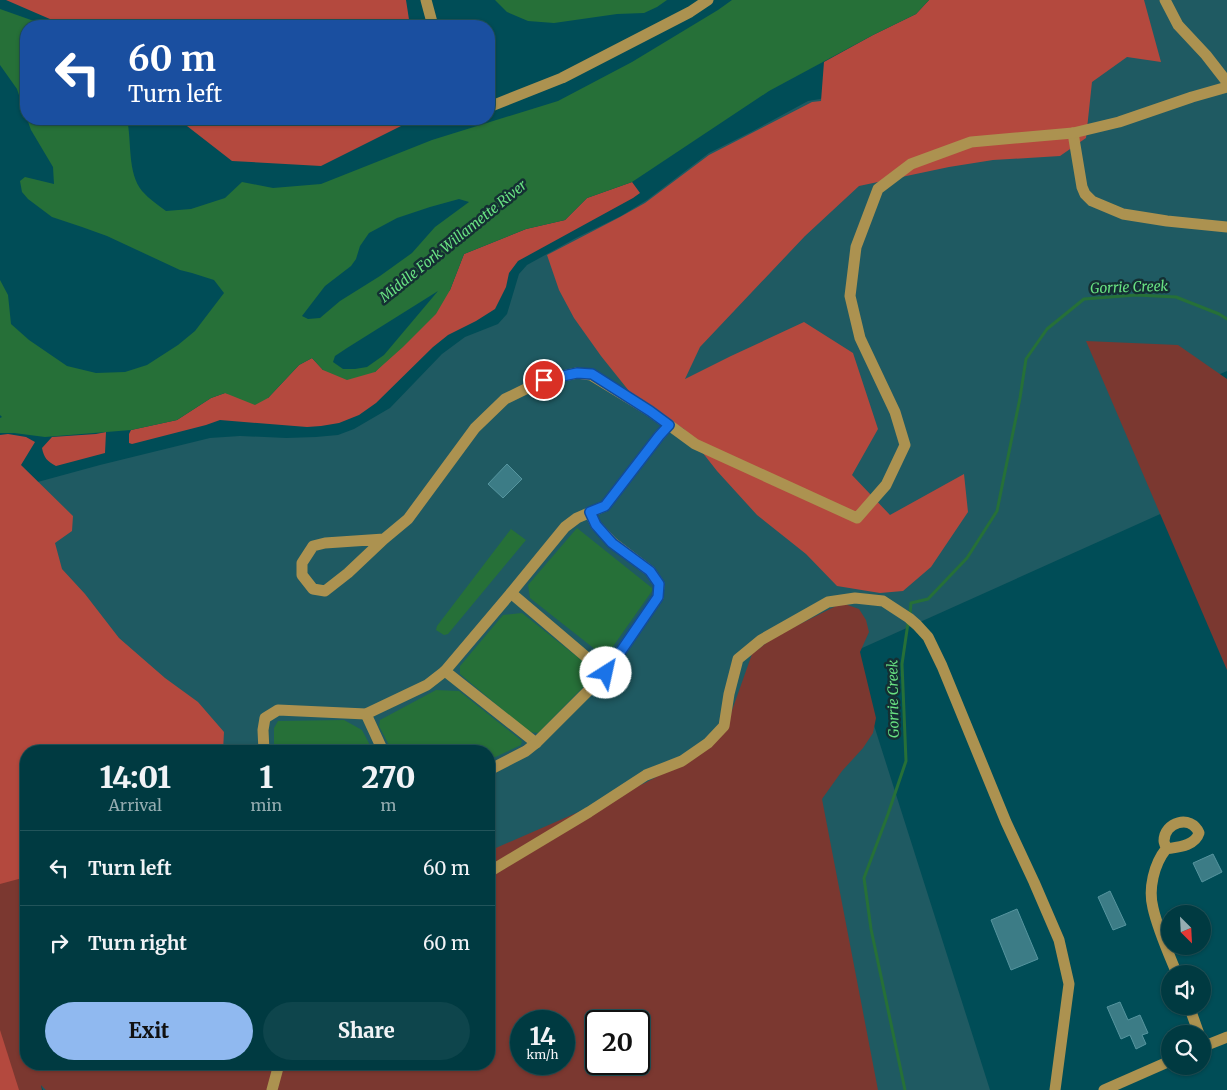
<!DOCTYPE html>
<style>
body{margin:0;font-family:Merriweather,serif;background:#0e454c;color:#f1f3f6;height:100vh;display:flex;flex-direction:column;font-size:19px;white-space:nowrap}
*{box-sizing:border-box;margin:0}
p{font-size:16px;color:#95adb1}
.icon{flex:none;width:28px;height:28px;fill:none;stroke:currentColor;stroke-width:2;stroke-linecap:round;stroke-linejoin:round}
.map{position:relative;flex:1;overflow:hidden}
.sheet{position:absolute;left:20px;top:745px;width:475px;height:325px;display:flex;flex-direction:column;background:#003a41;border-radius:20px;box-shadow:0 1px 4px #0004,0 0 0 1px #22545a}
.sheet>*{flex:none}
.guide{position:absolute;left:20px;top:20px;width:475px;height:105px;border-radius:20px;box-shadow:0 1px 4px #0004,0 0 0 1px #22545a;background:#1a4fa0;color:#fff;overflow:hidden}
.needle{width:32px;rotate:156deg}
.tools{position:absolute;left:1161px;top:905px;display:grid;gap:10px}
.tools a{display:grid;place-items:center;width:50px;height:50px;border-radius:50%;background:#003a41;box-shadow:0 1px 4px #0004,0 0 0 1px #22545a;font-size:25px}
.speed{position:absolute;left:510px;top:1010px;display:flex;gap:10px;font-size:25px;font-weight:700;text-align:center}
.speed>*{display:grid;place-content:center;width:65px;height:65px;border-radius:50%;background:#003a41;box-shadow:0 1px 4px #0004,0 0 0 1px #22545a;line-height:1}
.speed small{font-size:12px;font-weight:400}
.speed .limit{border:2px solid #111;border-radius:8px;background:#fff;color:#111}
.pin{position:absolute;display:grid;place-items:center;width:42px;height:42px;color:#fff;margin:-21px;border:2px solid #fff;border-radius:50%;box-shadow:0 1px 5px #0007}
.me{position:absolute;width:55px;margin:-28px;rotate:35deg;stroke-linejoin:round;filter:drop-shadow(0 0 4px #0008)}
.turn{display:flex;align-items:center;gap:18px;height:105px;padding:0 25px;font-size:22px}
.turn .icon{width:65px;height:65px;stroke-width:2.5}
.turn b{display:block;font-size:35px;line-height:42px}
.eta{display:flex;justify-content:space-evenly;align-items:center;height:85px;text-align:center}
.eta b{font-size:30px;font-weight:800;line-height:35px}
.primary-button{display:flex;gap:10px;margin-top:auto;padding:10px 25px}
.primary-button a{flex:1;height:58px;border-radius:30px;background:#90b9f0;color:#111;font-size:20px;font-weight:800;line-height:58px;text-align:center}
.primary-button a+a{background:#0e454c;color:#f1f3f6}
ul{padding:0;list-style:none}
li{display:flex;align-items:center;gap:15px;height:75px;padding:0 25px;border-top:1px solid #22545a}
li div{flex:1}
li b{display:block;font-size:19px}
li em{font-style:normal}
.map>svg:first-child{display:block}
</style>
<div class="map">
<svg width="1227" height="1090" viewBox="0 0 1227 1090">
<rect width="100%" height="100%" fill="#004d57"/>
<!-- built -->
<path fill="#1f5a62" fill-rule="evenodd" d="M1065,0H1227V371L1204,381L1227,484L851,653L990,1090H43L32,1064H489V751H26L0,988V487L34,483L100,465L210,438L240,436L286,438L316,437L338,435L354,429L390,408L442,354L465,337L498,324L507,314L519,274L527,265L576,238L621,216L647,200L709,153L751,132L808,101L820,99L843,89ZM521,1021H564V1064H521ZM596,1021H639V1064H596Z"/>
<!-- green -->
<g fill="#7b3830" fill-rule="evenodd">
<polygon points="1086,341 1178,345 1227,379 1227,670"/>
<path d="M842,603L859,609L866,620L869,632L860,652L876,718L873,733L863,748L842,771L822,799L878,1090H46L41,1085L42,1090H0V879L26,876V1064H489V851L645,783L701,753L730,716L752,654L774,637ZM521,1021H564V1064H521ZM596,1021H639V1064H596Z"/>
</g>
<!-- forest -->
<g fill="#b4493e">
<polygon points="6,0 406,0 410,26 66,26"/>
<polygon points="929,0 1144,0 1161,62 1127,57 1092,82 1086,138 1060,156 993,160 949,167 859,186 805,236 700,347 685,379 731,356 804,322 853,353 878,429 852,475 890,515 964,474 968,512 931,567 903,591 880,593 837,586 806,554 757,515 717,471 684,429 633,396 601,356 574,318 559,290 547,255 620,217 645,203 709,155 812,102 821,101 824,62 873,35 916,14"/>
<polygon points="178,119 415,119 321,166 232,161"/>
<polygon points="632,182 640,193 633,198 518,261 509,273 506,287 495,309 476,321 448,335 433,347 376,403 359,415 339,423 321,426 307,427 220,420 206,425 132,444 129,443 129,434 131,430 177,420 211,398 225,393 268,398 299,365 312,358 323,370 375,372 450,290 464,254 526,229 565,220 587,198"/>
<path d="M106,432L105,453L56,466C47,461 44,458 42,448L52,437L96,434Z"/>
<polygon points="8,434 26,437 35,442 21,465 73,516 72,531 55,543 62,569 85,594 119,638 165,678 198,702 224,732 223,751 26,751 26,877 0,884 0,435"/>
<polygon points="0,1030 19,1090 0,1090"/>
</g>
<!-- water -->
<g fill="#267038" fill-rule="evenodd">
<polygon points="495,0 667,0 657,7 644,13 617,14 554,23 528,21 507,12"/>
<path d="M732,0H929L916,14L873,35L769,91L632,182L587,198L565,220L526,229L464,254L450,290L436,314L403,347L375,372L347,380L323,370L312,358L299,365L268,398L255,405L225,393L211,398L177,420L131,430L45,437L14,433H0V418L2,417L0,415V280L8,295L11,324L29,340L67,366L96,373L125,372L147,365L178,345L195,331L224,293L214,280L192,273L180,270L107,236L82,227L52,217L28,199L22,192L20,181L25,177L54,184L53,167L31,130L27,119H127C132,142 127,172 142,191C149,199 158,205 166,211L191,209L225,198L242,182L273,188L321,184L432,140L558,101L632,62L718,10ZM459,199L469,202L435,227L412,253L380,276L340,301L320,318L308,319L302,316L325,286L351,266L356,259L360,246L369,233L397,218L430,207ZM438,291L384,355L367,367L355,369H343L333,362L335,356L347,348Z"/>
<polygon points="0,9 48,26 26,26 26,117 17,89 0,65"/>
<polygon points="577,528 652,588 652,591 607,655 601,654 530,598 528,585"/>
<polygon points="511,529 526,540 448,634 444,635 436,630 437,626"/>
<polygon points="522,613 595,671 593,677 538,733 529,732 460,674 460,666 503,615"/>
<polygon points="436,690 459,691 522,741 521,745 489,760 489,751 392,751 379,726 380,720"/>
<polygon points="344,720 362,730 373,751 274,751 274,728 278,721"/>
</g>
<g fill="none" stroke-linecap="round" stroke-linejoin="round">
<!-- stream -->
<g stroke="#267038" stroke-width="3">
<polyline points="910,614 911,603 928,599 967,558 997,511 1020,398 1026,359 1047,329 1084,299 1136,295 1176,297 1219,314 1227,319"/>
<polyline points="905,1090 871,929 864,878 888,814 906,761 902,664 908,623"/>
</g>
</g>
<!-- building -->
<g fill="#3c7c86" stroke="#56959f">
<polygon points="507,464 522,479 503,498 488,484"/>
<polygon points="1213,854 1222,872 1202,882 1193,863"/>
<polygon points="1110,891 1126,925 1113,930 1098,897"/>
<polygon points="1017,909 1038,959 1011,970 991,920"/>
<polygon points="1120,1002 1128,1020 1140,1015 1148,1033 1142,1035 1146,1044 1136,1049 1130,1035 1121,1039 1107,1007"/>
</g>
<g fill="none" stroke-linecap="round" stroke-linejoin="round">
<!-- minor -->
<g stroke="#ac9250" stroke-width="11">
<polyline points="426,0 433,26"/>
<polyline points="1165,0 1178,25 1206,55 1227,82"/>
<polyline points="489,107 562,78 690,12 708,0"/>
<polyline points="453,119 455,120 459,119"/>
<polyline points="1073,133 1082,187 1085,194 1092,201 1123,214 1167,221 1227,227"/>
<polyline points="384,539 325,543 313,546 302,563 302,575 313,589 325,591 348,573 384,539 408,519 475,428 505,399 544,380 577,373 591,375 650,411 695,444 857,518 886,485 905,445 895,412 860,338 850,296 856,247 878,189 911,164 971,142 1073,133 1119,122 1192,97 1227,87"/>
<polyline points="511,593 605,673"/>
<polyline points="445,671 536,743"/>
<polyline points="366,714 383,751"/>
<polyline points="264,751 263,730 265,718 278,710 366,714 427,685 445,671 511,593 565,527 577,518 605,506 659,436 669,425"/>
<polyline points="489,770 526,751 536,743 606,673 658,597 659,584 650,571 613,543 596,525 590,513"/>
<path d="M1166,849C1166,846 1164,843 1164,841C1164,822 1191,814 1199,833C1195,846 1178,847 1166,849C1154,864 1148,889 1153,908C1158,930 1168,952 1177,974"/>
<polyline points="489,872 589,812 646,775 682,761 708,743 724,726 729,694 738,659 761,640 828,602 855,598 883,601 909,618 917,625 928,637 942,666 1006,822 1034,882 1059,940 1069,984 1055,1090"/>
<polyline points="1189,1006 1199,1034"/>
<polyline points="1202,1047 1227,1037"/>
<polyline points="272,1090 279,1064"/>
<polyline points="1104,1090 1170,1061"/>
</g>
</g>
<g fill="none" stroke-linecap="round" stroke-linejoin="round">
<defs>
<polyline id="route" points="544,380 577,373 592,374 650,411 669,425 659,436 605,506 590,512 596,525 612,543 650,571 659,584 658,597 606,673"/>
</defs>
<!-- route casing -->
<use href="#route" stroke="#114b97" stroke-width="12"/>
<!-- route -->
<use href="#route" stroke="#1a73e8" stroke-width="9"/>
</g>
<g text-anchor="middle" stroke-width="5" stroke-linejoin="round" paint-order="stroke">
<!-- water labels -->
<g font-size="14" font-style="italic" fill="#68e182" stroke="#142f33">
<text transform="translate(453 241) rotate(-39)" y="5">Middle Fork Willamette River</text>
<text transform="translate(1129 287) rotate(-2)" y="5">Gorrie Creek</text>
<text transform="translate(893 699) rotate(-91)" y="5">Gorrie Creek</text>
</g>
</g>
</svg>
<div class="tools">
<a><svg class="needle" viewBox="-14 -14 28 28"><path d="M0-13l5 13h-10z" fill="#e53935"/><path d="M0 13l5-13h-10z" fill="#95adb1"/></svg></a>
<a><svg class="icon" aria-label="sound" viewBox="0 0 24 24"><path d="M4 9h4l5-4v14l-5-4H4zM17 9q2 3 0 6"/></svg></a>
<a><svg class="icon" aria-label="search" viewBox="0 0 24 24"><circle cx="10" cy="10" r="6"/><path d="M15 15l6 6"/></svg></a>
</div>
<div class="speed"><div>14<small>km/h</small></div><div class="limit">20</div></div>
<div class="pin" style="left:544px;top:380px;background:#d93025"><svg class="icon" aria-label="arrive" viewBox="0 0 24 24"><path d="M6 21V4h12l-3 4 3 4H6"/></svg></div>
<svg class="me" style="left:606px;top:673px" viewBox="-20 -20 40 40"><circle r="19" fill="#fff"/><path d="M0-13L10 11 0 6-10 11z" fill="#1a73e8"/></svg>
<div class="guide">
<div class="turn"><svg class="icon" aria-label="left" viewBox="0 0 24 24"><path d="M17 20v-9H6M10 6l-5 5 5 5"/></svg><div><b>60 m</b>Turn left</div></div>
</div>
<section class="sheet">
<div class="eta">
<div><b>14:01</b><p>Arrival</p></div>
<div><b>1</b><p>min</p></div>
<div><b>270</b><p>m</p></div>
</div>
<ul>
<li><svg class="icon" aria-label="left" viewBox="0 0 24 24"><path d="M17 20v-9H6M10 6l-5 5 5 5"/></svg><div><b>Turn left</b></div><em>60 m</em></li>
<li><svg class="icon" aria-label="right" viewBox="0 0 24 24"><path d="M7 20v-9h11M14 6l5 5-5 5"/></svg><div><b>Turn right</b></div><em>60 m</em></li>
</ul>
<div class="primary-button"><a>Exit</a><a>Share</a></div>
</section>
</div>
